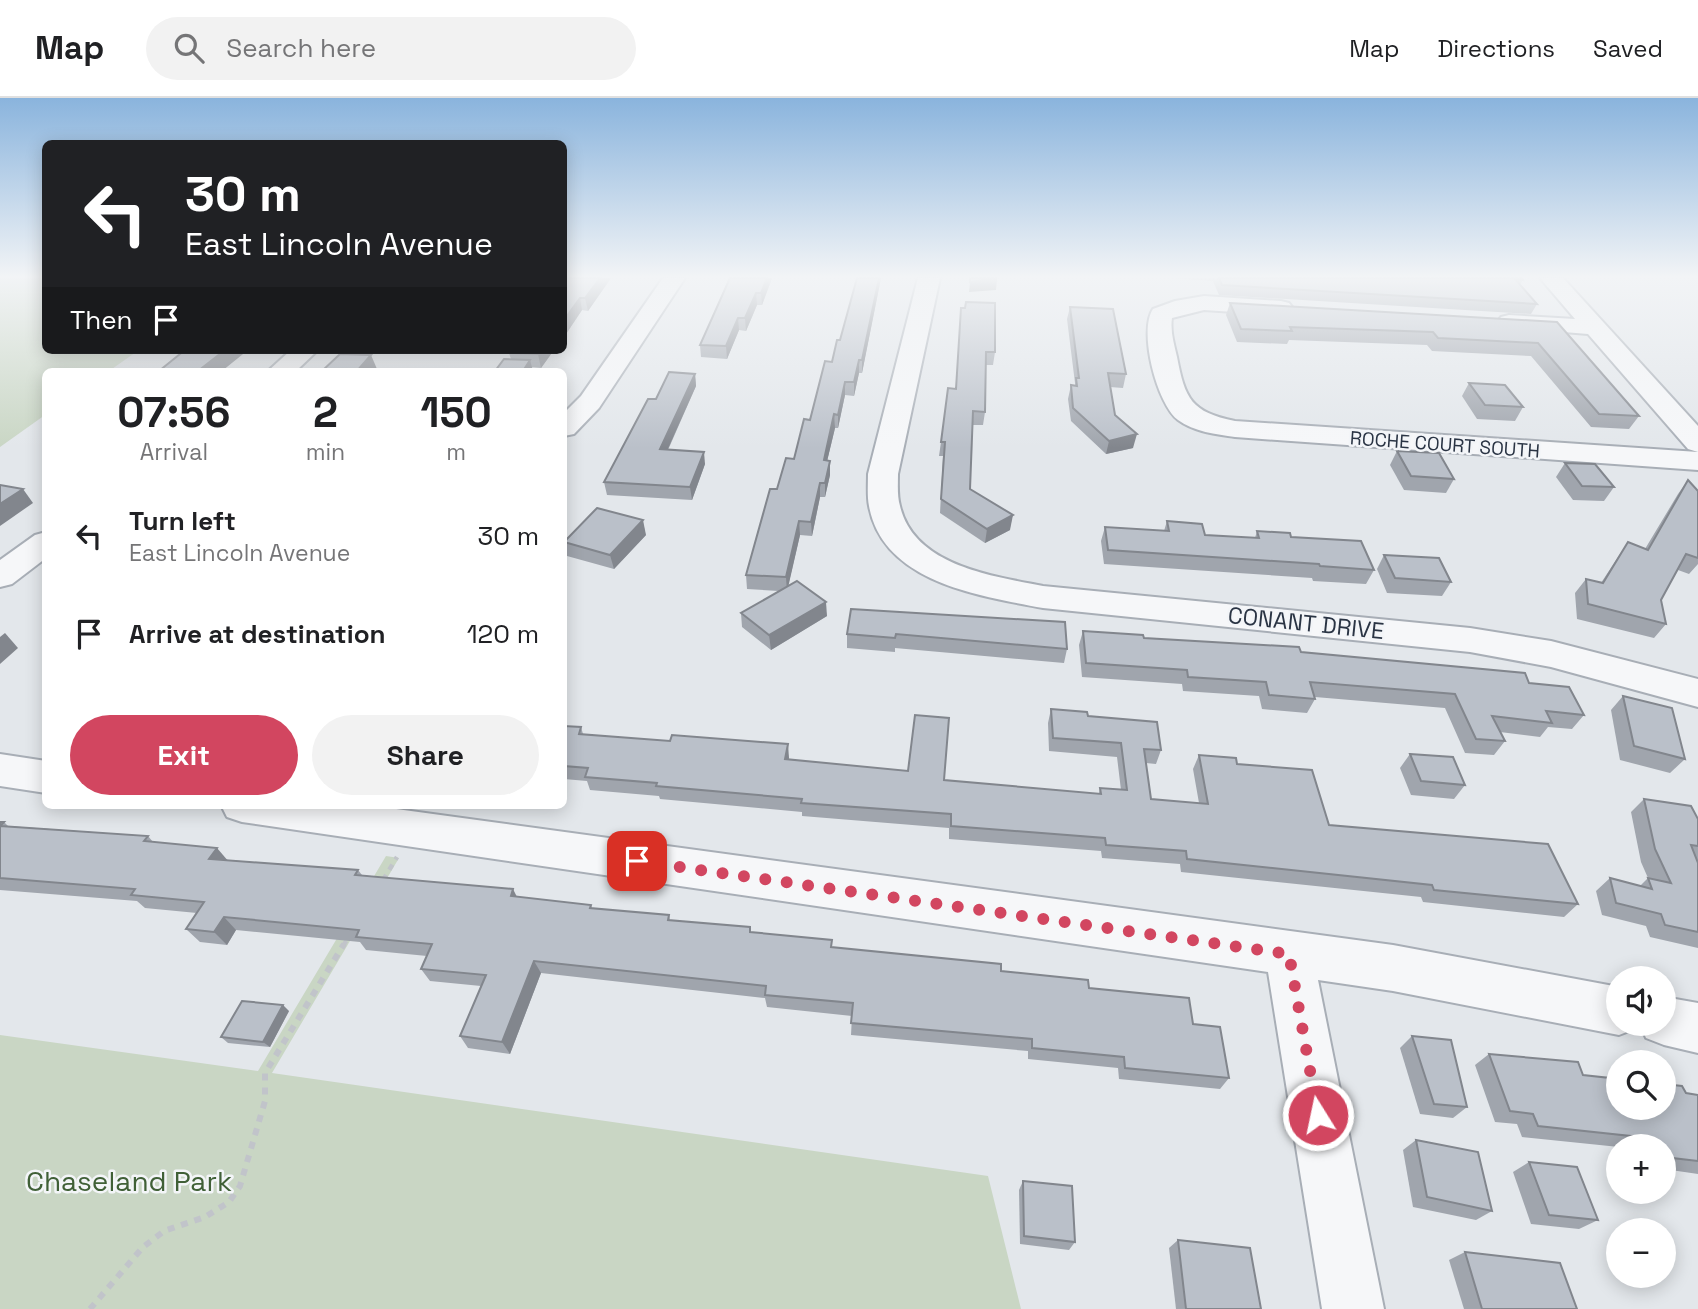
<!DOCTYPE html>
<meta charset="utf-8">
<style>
body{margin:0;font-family:"Space Grotesk",sans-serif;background:#f2f2f2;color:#202124;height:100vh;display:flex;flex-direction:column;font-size:26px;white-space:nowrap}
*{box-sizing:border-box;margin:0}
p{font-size:23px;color:#757577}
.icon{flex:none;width:38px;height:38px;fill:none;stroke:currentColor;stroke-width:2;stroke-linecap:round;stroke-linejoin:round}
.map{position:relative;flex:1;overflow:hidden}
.sheet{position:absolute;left:42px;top:270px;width:525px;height:441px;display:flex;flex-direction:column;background:#fff;border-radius:10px;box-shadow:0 4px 18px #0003}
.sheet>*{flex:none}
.guide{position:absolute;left:42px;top:42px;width:525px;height:214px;border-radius:10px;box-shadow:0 4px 18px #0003;background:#202124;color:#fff;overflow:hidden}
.buttons{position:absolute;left:1606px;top:868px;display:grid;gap:14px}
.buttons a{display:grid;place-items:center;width:70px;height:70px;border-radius:50%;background:#fff;box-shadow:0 4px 18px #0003;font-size:35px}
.pin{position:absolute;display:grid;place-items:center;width:60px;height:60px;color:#fff;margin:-30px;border-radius:14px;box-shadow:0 4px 10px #0006}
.me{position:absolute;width:77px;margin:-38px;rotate:350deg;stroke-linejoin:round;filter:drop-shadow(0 0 5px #0008)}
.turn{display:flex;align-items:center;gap:24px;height:147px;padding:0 28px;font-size:32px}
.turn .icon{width:91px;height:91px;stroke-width:2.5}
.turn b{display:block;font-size:49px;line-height:60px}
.then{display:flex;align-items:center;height:66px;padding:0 28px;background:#0003;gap:14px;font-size:26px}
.eta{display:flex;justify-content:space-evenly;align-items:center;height:119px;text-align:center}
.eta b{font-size:42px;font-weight:800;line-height:49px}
.primary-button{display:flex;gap:14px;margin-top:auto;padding:14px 28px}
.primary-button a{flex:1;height:80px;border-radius:42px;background:#d24660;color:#fff;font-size:28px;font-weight:800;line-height:80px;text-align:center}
.primary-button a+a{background:#f2f2f2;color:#202124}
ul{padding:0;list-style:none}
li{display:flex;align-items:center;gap:21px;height:98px;padding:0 28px}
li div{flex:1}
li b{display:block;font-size:26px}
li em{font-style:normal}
header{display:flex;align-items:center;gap:42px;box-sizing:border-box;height:98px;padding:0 35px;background:#fff;border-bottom:2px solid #e0e0e0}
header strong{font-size:33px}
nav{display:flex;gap:38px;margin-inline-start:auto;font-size:24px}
.search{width:490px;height:63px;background:#f2f2f2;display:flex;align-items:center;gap:18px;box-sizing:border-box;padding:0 24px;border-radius:38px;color:#757577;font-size:26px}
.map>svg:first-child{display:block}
</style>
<header>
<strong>Map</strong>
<div class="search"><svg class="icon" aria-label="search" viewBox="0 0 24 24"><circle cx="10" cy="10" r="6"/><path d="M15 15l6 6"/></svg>Search here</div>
<nav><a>Map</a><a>Directions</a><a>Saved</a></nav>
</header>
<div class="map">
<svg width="1698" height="1211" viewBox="0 0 1698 1211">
<rect width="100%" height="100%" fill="#e3e7eb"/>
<!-- green -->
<g fill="#c9d6c4">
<polygon points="0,180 45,180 46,252 139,252 109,273 46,273 45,317 0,349"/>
<polygon points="386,758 399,760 272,975 988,1078 1021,1211 0,1211 0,937 258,973"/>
</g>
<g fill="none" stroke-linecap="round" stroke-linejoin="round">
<defs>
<g id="minor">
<polygon points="663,180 685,180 599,310 574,336 564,338 564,315 581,298"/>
<path d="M918,180H940L898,376C898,386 897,398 900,408C914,468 993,478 1043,488L1470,530L1551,543L1698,581V609L1551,569L1470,554L1043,510C981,498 883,485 869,408C867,398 868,386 868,376Z"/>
<polygon points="1540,180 1563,180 1698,328 1698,354 1688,351 1588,236 1501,229 1497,224 1501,219 1509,217 1575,221"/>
<path d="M1204,198L1281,203L1289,205L1293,210L1289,215L1281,217L1204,212L1172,220C1170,233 1174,246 1177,259C1185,301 1191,314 1235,323L1698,354V372L1235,339C1216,336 1194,334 1178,322C1157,306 1138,233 1153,211L1175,203Z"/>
<polygon points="291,252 318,252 296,273 268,273"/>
<polygon points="46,434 46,460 12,486 0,489 0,462 35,437"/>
<polygon points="0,656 46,663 46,695 0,688"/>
<polygon points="221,707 367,707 1393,847 1619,889 1619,926 1639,926 1637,930 1619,937 1393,893 1318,882 1384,1211 1322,1211 1268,874 242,724 227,719"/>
<polygon points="1664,899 1698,905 1698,955 1664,947 1646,940 1640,926 1664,926"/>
</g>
</defs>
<!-- minor casing -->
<use href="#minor" stroke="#a8aeb6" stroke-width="4"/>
<!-- path-far1 -->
<g stroke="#c1c4ca" stroke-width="4.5" stroke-dasharray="6 6" stroke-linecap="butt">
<polyline points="383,782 397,759"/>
<polyline points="343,848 348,840"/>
</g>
<!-- path -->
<polyline stroke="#c1c4ca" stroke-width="6" stroke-dasharray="7 7" stroke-linecap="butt" points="90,1211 143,1149 164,1133 205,1119 229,1104 240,1088 265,1003 265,975 344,846"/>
<!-- minor -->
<use href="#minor" fill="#f6f7f9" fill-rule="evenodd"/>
</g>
<!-- wall -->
<g fill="#a0a5ad">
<polygon points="564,180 611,180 588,213 582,212 564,239"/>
<polygon points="729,180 772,180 762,207 757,207 746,233 739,232 727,261 701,259 700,247"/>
<polygon points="857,180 881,180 862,275 859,275 854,298 845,297 838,330 835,330 827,363 830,377 825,399 820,399 812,438 800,437 788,488 827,518 771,552 742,529 741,515 779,493 747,491 746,477 777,391 794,361 832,264 840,242"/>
<polygon points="1175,180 1522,180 1523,182 1520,187 1537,206 1531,216 1219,197 1213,183"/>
<polygon points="1230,205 1557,224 1639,318 1629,331 1591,329 1531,258 1432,253 1427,247 1289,242 1287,246 1237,244 1226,217"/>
<polygon points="1070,209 1126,276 1123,290 1110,289 1115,317 1133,350 1106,356 1071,323 1068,301 1071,287 1075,287 1075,285 1067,221"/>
<polygon points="961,210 995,254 993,267 986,267 985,314 983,327 972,327 970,391 1010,432 985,445 940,415 943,358 939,358 941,344 956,291"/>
<polygon points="554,252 541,270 532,269 533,273 511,261 509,255"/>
<polygon points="695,276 696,288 668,352 705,366 692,402 607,397 604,384 656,301"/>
<polygon points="1469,285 1523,309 1515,323 1477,321 1462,298"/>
<polygon points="1397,353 1454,381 1446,395 1404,392 1390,367"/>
<polygon points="1565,365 1614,389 1604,403 1573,402 1556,379"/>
<polygon points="1688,382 1698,393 1698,466 1689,476 1678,472 1661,502 1666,526 1654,540 1577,521 1575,495 1586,481 1601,485 1618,459 1628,444 1645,451 1678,396"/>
<polygon points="1167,423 1205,437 1255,440 1257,433 1291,439 1374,472 1366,486 1313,483 1312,480 1104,466 1101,443 1105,429 1164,433"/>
<polygon points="646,437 614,471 567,458 564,446 564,443"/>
<polygon points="1384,457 1451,484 1442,498 1387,495 1377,471"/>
<polygon points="1065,524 1067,551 1064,565 895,550 895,554 847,550 847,536"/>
<polygon points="1083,533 1144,540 1301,554 1529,585 1584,617 1572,631 1548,629 1540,639 1500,634 1505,643 1494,657 1465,655 1445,610 1315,599 1315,601 1307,615 1262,611 1259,598 1183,593 1182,586 1082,579 1079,547"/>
<polygon points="1623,598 1685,661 1670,675 1620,662 1611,612"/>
<polygon points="1051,611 1088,618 1161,652 1156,666 1146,665 1151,701 1199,705 1193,671 1199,657 1237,666 1329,727 1578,806 1564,819 1423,804 1421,799 1181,774 1180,766 1102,760 1101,753 949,741 949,730 802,718 802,714 660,701 659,698 590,692 587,683 564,681 564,628 581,629 583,636 789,660 788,661 944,682 1099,696 1100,690 1121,692 1117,659 1049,653 1048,625"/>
<polygon points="1410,656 1465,687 1454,701 1411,697 1400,670"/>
<polygon points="1644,701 1698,721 1698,850 1650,839 1646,828 1602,817 1596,793 1610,780 1640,788 1648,780 1641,764 1631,714"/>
<polygon points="0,724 4,724 8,728 148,738 153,744 228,762 358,772 362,777 517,799 591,807 592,810 669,817 670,822 750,829 751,834 832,850 1001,873 1089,890 1193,926 1229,980 1220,991 1119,981 1118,970 1028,961 1028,953 851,937 852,918 767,909 765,900 541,875 510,956 468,950 460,938 481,888 430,883 421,871 427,858 366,852 360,844 236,832 227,847 200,844 186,831 197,815 145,810 137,803 0,792"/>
<polygon points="289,913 270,949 228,945 221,939"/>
<polygon points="1412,938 1467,1009 1453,1020 1420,1016 1400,950"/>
<polygon points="1489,956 1583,977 1698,997 1698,1076 1664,1071 1664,1048 1619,1049 1522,1039 1517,1026 1495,1024 1475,967"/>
<polygon points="1416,1042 1492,1113 1476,1122 1413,1109 1403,1052"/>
<polygon points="1529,1064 1598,1122 1579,1131 1531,1126 1513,1074"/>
<polygon points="1023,1083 1075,1144 1069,1152 1020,1146 1019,1092"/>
<polygon points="1178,1142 1261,1211 1176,1211 1169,1150"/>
<polygon points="1465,1154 1577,1211 1464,1211 1449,1162"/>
</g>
<!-- shaded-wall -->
<g fill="#82868d">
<polygon points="600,180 611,180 588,213 585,200"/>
<polygon points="767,180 772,180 762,207 761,195"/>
<polygon points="879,180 881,180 862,275 862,262"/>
<polygon points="997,181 996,192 969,194 970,184"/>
<polygon points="756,195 757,207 746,233 745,220"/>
<polygon points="580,200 582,212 564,239 564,222"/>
<polygon points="738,220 739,232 727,261 726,248"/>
<polygon points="225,252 248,252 222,273 198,273"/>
<polygon points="541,252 554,252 541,270 538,256"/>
<polygon points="371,257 377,271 374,273 357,273"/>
<polygon points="530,262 533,273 523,273"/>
<polygon points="859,262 859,275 854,298 854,284"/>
<polygon points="695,276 696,288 662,364 660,351"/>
<polygon points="845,284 845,297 838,330 838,317"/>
<polygon points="834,316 835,330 824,376 824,362"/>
<polygon points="1137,336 1133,350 1106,356 1109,343"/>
<polygon points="704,354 705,366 692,402 690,389"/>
<polygon points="830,363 830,377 825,399 825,385"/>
<polygon points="820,385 820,399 812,438 811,424"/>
<polygon points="23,391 33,405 0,428 0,406"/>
<polygon points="1013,417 1010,432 985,445 987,431"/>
<polygon points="643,422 646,437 614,471 610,457"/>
<polygon points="799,423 800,437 787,494 786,479"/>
<polygon points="826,504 827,518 771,552 769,537"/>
<polygon points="5,535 18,550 0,566 0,539"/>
<polygon points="788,646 789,660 786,674 785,661"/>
<polygon points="217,750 229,764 209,761"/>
<polygon points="513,791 520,805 511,798"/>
<polygon points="224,819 236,832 227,847 214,834"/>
<polygon points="534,863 541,875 510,956 502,944"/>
<polygon points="283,907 289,913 270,949 263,944"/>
</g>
<!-- building -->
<g fill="#bac0c9" stroke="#82868d" stroke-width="2">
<polygon points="564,180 600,180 585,200 580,200 564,222"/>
<polygon points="730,180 767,180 761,195 756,195 745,220 738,220 726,248 700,247"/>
<polygon points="857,180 879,180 862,262 859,262 854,284 845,284 838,317 834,316 824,362 830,363 825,385 820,385 811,424 799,423 786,479 746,477 770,391 777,391 786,360 794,361 804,321 810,322 825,263 832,264 837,242 840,242"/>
<polygon points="970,180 997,180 970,184"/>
<polygon points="1219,180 1522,180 1523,182 1515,181 1537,206 1222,187"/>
<polygon points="966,204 995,205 995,254 986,254 985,314 973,313 970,391 1013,417 987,431 941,401 945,344 941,344 948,290 956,291 961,210 965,210"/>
<polygon points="1230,205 1557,224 1639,318 1599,316 1538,245 1438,240 1433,234 1290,229 1292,233 1241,231"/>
<polygon points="1070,209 1113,211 1126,276 1108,275 1115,317 1137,336 1109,343 1073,310 1071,287 1077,288 1076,280 1079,280"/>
<polygon points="185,252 225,252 198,273 159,273"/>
<polygon points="512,252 541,252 538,256 509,255"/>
<polygon points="340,256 371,257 357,273 322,273"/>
<polygon points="504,261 530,262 523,273 495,273"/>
<polygon points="669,274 695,276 660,351 704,354 690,389 604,384 648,301 656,301"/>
<polygon points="1469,285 1505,287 1523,309 1485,307"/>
<polygon points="1397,353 1439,355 1454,381 1411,378"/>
<polygon points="1565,365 1595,366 1614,389 1582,388"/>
<polygon points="1688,382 1698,393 1698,460 1686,456 1661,502 1666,526 1588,506 1586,481 1603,485 1628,444 1648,452"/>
<polygon points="0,387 23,391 0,406"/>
<polygon points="597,410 643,422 610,457 564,444"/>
<polygon points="1167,423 1202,426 1205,437 1259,440 1257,433 1290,435 1291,439 1361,443 1374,472 1320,468 1319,466 1108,452 1105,429 1169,433"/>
<polygon points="1384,457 1439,460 1451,484 1395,480"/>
<polygon points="797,483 826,504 769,537 741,515"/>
<polygon points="851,511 1065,524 1067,551 896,536 895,540 847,536"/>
<polygon points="1083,533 1143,537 1144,540 1299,549 1301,554 1525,575 1529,585 1569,589 1584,617 1546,613 1552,625 1492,618 1505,643 1476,641 1455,596 1310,584 1315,601 1269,597 1266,584 1188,579 1187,572 1086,565"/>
<polygon points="1623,598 1672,610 1685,661 1634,648"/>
<polygon points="1051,611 1087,614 1088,618 1157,624 1161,652 1144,651 1151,701 1208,706 1199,657 1236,660 1237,666 1312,672 1329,727 1548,746 1578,806 1434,792 1432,787 1187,761 1186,753 1106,747 1105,740 951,728 951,716 801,705 802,701 656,688 657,685 585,679 588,670 564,668 564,628 581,629 579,636 670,643 672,637 788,646 785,661 908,673 915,617 949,620 944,682 1101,696 1100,690 1127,692 1121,645 1053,640"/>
<polygon points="1410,656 1453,659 1465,687 1421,683"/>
<polygon points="1644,701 1691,708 1698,721 1698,748 1691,747 1698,765 1698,834 1665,827 1661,816 1616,805 1610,780 1652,791 1648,780 1671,785 1655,751"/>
<polygon points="0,724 4,724 0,728 148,738 144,743 217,750 209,761 358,772 355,777 513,791 511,798 591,807 590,810 669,817 668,822 750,829 750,834 832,842 831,849 1001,866 1001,873 1088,882 1089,890 1189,900 1193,926 1220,929 1229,980 1125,970 1124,959 1032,950 1032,941 851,925 853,905 765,897 766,888 534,863 502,944 460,938 486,877 421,871 432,846 356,839 359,832 224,819 214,834 186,831 204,804 131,797 135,791 0,780"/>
<polygon points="242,903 283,907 263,944 221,939"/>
<polygon points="1412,938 1451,942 1467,1009 1434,1006"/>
<polygon points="1489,956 1578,964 1583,977 1619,981 1619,1010 1664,1010 1664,986 1682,988 1686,995 1698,997 1698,1063 1664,1059 1664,1048 1644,1048 1640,1039 1538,1028 1533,1016 1510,1013"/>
<polygon points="1416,1042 1478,1054 1492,1113 1427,1099"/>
<polygon points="1529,1064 1577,1069 1598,1122 1549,1117"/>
<polygon points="1023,1083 1072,1088 1075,1144 1024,1138"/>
<polygon points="1178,1142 1250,1150 1261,1211 1186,1211"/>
<polygon points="1465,1154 1560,1165 1577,1211 1482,1211"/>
</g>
<!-- sky -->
<linearGradient id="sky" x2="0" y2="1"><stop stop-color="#8ab4dd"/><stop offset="0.51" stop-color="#f2f4f6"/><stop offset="1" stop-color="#f2f4f6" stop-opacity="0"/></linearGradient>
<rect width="1698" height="350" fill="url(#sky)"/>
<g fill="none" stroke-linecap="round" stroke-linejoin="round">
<!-- route -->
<polyline stroke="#d24660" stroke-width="12" stroke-dasharray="0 21.6" points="637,763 1289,856 1318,1017"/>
</g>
<g text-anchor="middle" stroke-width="5" stroke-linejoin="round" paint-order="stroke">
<!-- far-street labels -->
<g font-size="19" fill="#2a3444" stroke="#f3f5f8">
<text transform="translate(1445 346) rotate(4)" y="7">ROCHE COURT SOUTH</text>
</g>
<!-- street labels -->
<g font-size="23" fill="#2a3444" stroke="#f3f5f8">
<text transform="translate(1306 525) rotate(6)" y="8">CONANT DRIVE</text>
</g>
<!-- near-park labels -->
<g font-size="28" fill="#406037" stroke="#f3f5f8">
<text x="129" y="1093">Chaseland Park</text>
</g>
</g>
</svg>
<div class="buttons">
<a><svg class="icon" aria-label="sound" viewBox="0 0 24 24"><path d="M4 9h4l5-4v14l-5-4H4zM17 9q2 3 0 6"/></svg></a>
<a><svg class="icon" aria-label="search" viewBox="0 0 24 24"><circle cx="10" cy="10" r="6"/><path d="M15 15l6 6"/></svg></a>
<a>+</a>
<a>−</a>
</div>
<div class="pin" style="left:637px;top:763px;background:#d93025"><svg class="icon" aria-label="arrive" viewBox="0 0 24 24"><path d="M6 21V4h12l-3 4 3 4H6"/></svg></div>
<svg class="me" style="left:1318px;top:1017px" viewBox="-20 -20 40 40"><circle r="17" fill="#d24660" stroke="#fff" stroke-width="3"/><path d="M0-11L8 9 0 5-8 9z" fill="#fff"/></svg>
<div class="guide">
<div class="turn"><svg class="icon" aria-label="left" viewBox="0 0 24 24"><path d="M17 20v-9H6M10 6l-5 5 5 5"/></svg><div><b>30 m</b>East Lincoln Avenue</div></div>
<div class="then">Then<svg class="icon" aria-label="arrive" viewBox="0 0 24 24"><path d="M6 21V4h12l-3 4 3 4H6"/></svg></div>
</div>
<section class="sheet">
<div class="eta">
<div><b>07:56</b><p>Arrival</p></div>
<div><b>2</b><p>min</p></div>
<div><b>150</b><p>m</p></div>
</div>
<ul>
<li><svg class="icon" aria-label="left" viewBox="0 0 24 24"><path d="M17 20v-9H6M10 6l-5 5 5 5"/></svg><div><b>Turn left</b><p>East Lincoln Avenue</p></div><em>30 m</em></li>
<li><svg class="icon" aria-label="arrive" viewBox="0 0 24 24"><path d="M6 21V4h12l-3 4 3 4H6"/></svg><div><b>Arrive at destination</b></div><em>120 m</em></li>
</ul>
<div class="primary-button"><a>Exit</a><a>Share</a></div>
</section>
</div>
